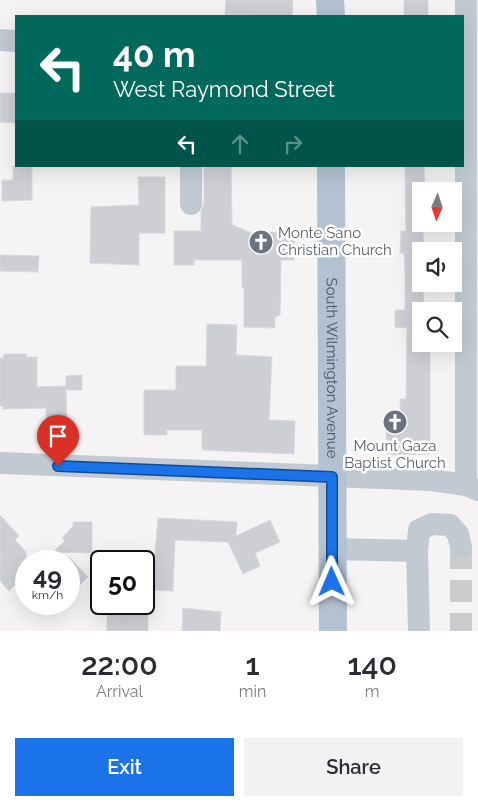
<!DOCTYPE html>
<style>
body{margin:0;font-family:Raleway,sans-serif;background:#f2f2f3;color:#2b2b33;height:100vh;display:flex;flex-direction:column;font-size:19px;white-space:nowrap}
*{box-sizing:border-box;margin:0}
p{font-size:16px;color:#7c7c81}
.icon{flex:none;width:28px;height:28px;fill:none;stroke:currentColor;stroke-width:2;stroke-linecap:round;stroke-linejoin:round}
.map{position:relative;height:631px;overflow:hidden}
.panel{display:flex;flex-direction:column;background:#fff;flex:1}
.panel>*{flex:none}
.banner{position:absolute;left:15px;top:15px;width:449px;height:152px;border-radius:0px;box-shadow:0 5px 20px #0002;background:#00695c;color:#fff;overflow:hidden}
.needle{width:32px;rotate:183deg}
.fabs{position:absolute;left:412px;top:182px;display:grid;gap:10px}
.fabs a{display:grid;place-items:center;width:50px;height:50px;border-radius:0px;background:#fff;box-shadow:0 5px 20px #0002;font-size:25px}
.speed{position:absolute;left:15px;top:550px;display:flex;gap:10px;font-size:25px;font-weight:700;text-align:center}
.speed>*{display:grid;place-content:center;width:65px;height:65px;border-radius:50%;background:#fff;box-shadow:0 5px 20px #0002;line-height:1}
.speed small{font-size:12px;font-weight:400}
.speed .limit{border:2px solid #111;border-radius:8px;background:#fff;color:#111}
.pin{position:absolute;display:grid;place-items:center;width:42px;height:42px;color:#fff;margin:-51px -21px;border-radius:50% 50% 50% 0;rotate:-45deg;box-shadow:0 0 5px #0007}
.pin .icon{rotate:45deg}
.me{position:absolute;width:55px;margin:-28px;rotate:359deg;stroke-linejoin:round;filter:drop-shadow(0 0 4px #0008)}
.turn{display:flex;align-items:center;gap:18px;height:105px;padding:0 15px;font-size:22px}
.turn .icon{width:65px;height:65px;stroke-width:2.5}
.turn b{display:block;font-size:35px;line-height:42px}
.lanes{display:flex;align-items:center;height:48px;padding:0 15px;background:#0003;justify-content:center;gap:25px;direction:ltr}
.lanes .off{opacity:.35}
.eta{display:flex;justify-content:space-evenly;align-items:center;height:85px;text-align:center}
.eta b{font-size:30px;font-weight:600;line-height:35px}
.button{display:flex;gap:10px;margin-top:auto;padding:10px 15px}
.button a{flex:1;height:58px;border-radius:0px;background:#1a73e8;color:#fff;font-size:20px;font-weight:600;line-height:58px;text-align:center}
.button a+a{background:#f2f2f3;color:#2b2b33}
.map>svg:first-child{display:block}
</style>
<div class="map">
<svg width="478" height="631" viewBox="0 0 478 631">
<rect width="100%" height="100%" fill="#f5f3f3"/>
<!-- building -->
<g fill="#cdcfd5" stroke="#d7d9de">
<polygon points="226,0 293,0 292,16 225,15"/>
<rect x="404" y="0" width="24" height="16"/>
<polygon points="0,93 16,93 16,123 0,122"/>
<polygon points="13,166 32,166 32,200 2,201 2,180 13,180"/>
<polygon points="204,166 231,166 232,225 252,233 294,232 294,260 281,260 280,315 275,317 275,328 244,327 244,288 242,288 242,260 194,260 194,265 174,265 174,231 201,231 201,212 204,204"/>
<polygon points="405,166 424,166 425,191 421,191 424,251 421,251 424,311 421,311 421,344 425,344 425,349 430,349 430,454 387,455 386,422 401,422 400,399 406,399 407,328 395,327 395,310 405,310 405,269 404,253 400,253 401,231 406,231"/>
<polygon points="138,177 165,177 165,233 139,233 139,265 90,263 91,207 139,205"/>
<polygon points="0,255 39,256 38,272 0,271"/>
<polygon points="207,324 237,325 236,355 272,357 269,420 295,421 294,454 202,450 202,430 167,430 167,435 144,435 144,390 176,390 176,366 206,366"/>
<polygon points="4,354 27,354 26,357 37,357 37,387 66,386 66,376 82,375 82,390 66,390 67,428 46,429 46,408 3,409 3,406 0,406 0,358 3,358"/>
<polygon points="0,515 19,536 15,540 26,552 26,574 9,591 0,581"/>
<polygon points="158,518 237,522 236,536 270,520 280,542 255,553 260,566 243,574 228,542 175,540 173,591 152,590"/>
<polygon points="73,522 92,522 92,553 53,552 65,541 62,538 73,526"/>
<polygon points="69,557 88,577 69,596"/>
<polygon points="183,608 221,612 220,631 182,631"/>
<polygon points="148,611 148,631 107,631 107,612"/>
</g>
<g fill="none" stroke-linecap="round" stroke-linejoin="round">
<!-- minor-tunnel -->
<polyline stroke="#caccce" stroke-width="22" stroke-dasharray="22 11" stroke-linecap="butt" points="461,547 461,631"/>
<!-- minor -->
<g stroke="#c1cad2" stroke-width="22">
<polyline points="0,40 16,41"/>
<polyline points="191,204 191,166"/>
<polyline points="0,463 431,480 466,485 478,490"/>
<polyline points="466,485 466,0"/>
<polyline points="332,549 417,551"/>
<polyline points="419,631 417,551 419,530 432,524 450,525 458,534 461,547"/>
</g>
<!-- major -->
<g stroke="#b3c2d1" stroke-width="28">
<polyline points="330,0 331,16"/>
<path id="s1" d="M331,166L333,631"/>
</g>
</g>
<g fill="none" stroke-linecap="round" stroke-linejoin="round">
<defs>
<polyline id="route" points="58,466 332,477 332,582"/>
</defs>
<!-- route casing -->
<use href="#route" stroke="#114b97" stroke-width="12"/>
<!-- route -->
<use href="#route" stroke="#1a73e8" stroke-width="9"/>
</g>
<!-- icons -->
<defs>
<symbol id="church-disc" viewBox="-11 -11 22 22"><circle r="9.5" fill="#6b7280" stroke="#fff"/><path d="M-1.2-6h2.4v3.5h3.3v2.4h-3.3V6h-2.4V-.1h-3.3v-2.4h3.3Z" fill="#fff"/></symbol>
</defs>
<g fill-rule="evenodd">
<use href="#church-disc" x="247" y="228" width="28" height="28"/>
<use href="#church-disc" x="381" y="408" width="28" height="28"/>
</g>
<g text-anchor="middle" stroke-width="5" stroke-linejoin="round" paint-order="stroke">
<!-- worship labels -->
<g font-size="15" fill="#5b616d" stroke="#fff" text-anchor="start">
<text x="278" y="238">Monte Sano<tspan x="278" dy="17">Christian Church</tspan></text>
<text x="395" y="451" text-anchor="middle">Mount Gaza<tspan x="395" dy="17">Baptist Church</tspan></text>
</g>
<!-- street labels -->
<g font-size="15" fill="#4a5661" stroke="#fff">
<text dy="5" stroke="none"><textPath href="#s1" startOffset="202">South Wilmington Avenue</textPath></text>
</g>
</g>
</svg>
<div class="fabs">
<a><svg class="needle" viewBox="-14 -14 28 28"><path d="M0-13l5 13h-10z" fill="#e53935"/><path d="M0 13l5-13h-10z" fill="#7c7c81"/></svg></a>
<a><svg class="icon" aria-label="sound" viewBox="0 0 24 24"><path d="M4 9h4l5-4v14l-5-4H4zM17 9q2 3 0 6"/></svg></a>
<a><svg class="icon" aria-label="search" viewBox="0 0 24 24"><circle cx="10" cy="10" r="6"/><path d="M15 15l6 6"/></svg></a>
</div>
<div class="speed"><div>49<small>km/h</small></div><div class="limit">50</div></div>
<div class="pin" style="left:58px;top:466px;background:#d93025"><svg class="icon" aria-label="arrive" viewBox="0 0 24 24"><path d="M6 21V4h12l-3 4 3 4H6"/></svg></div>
<svg class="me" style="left:332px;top:582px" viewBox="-20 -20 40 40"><path d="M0-17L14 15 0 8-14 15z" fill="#1a73e8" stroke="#fff" stroke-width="4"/></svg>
<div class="banner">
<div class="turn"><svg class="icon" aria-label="left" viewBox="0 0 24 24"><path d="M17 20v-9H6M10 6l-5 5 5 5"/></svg><div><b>40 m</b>West Raymond Street</div></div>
<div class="lanes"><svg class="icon" aria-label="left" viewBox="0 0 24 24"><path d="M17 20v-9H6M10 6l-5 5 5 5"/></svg><svg class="icon off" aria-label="ahead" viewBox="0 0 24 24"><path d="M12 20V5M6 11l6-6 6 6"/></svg><svg class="icon off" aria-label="right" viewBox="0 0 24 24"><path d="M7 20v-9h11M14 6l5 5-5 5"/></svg></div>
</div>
</div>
<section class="panel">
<div class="eta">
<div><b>22:00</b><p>Arrival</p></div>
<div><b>1</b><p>min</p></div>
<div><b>140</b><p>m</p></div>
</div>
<div class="button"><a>Exit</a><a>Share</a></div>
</section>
